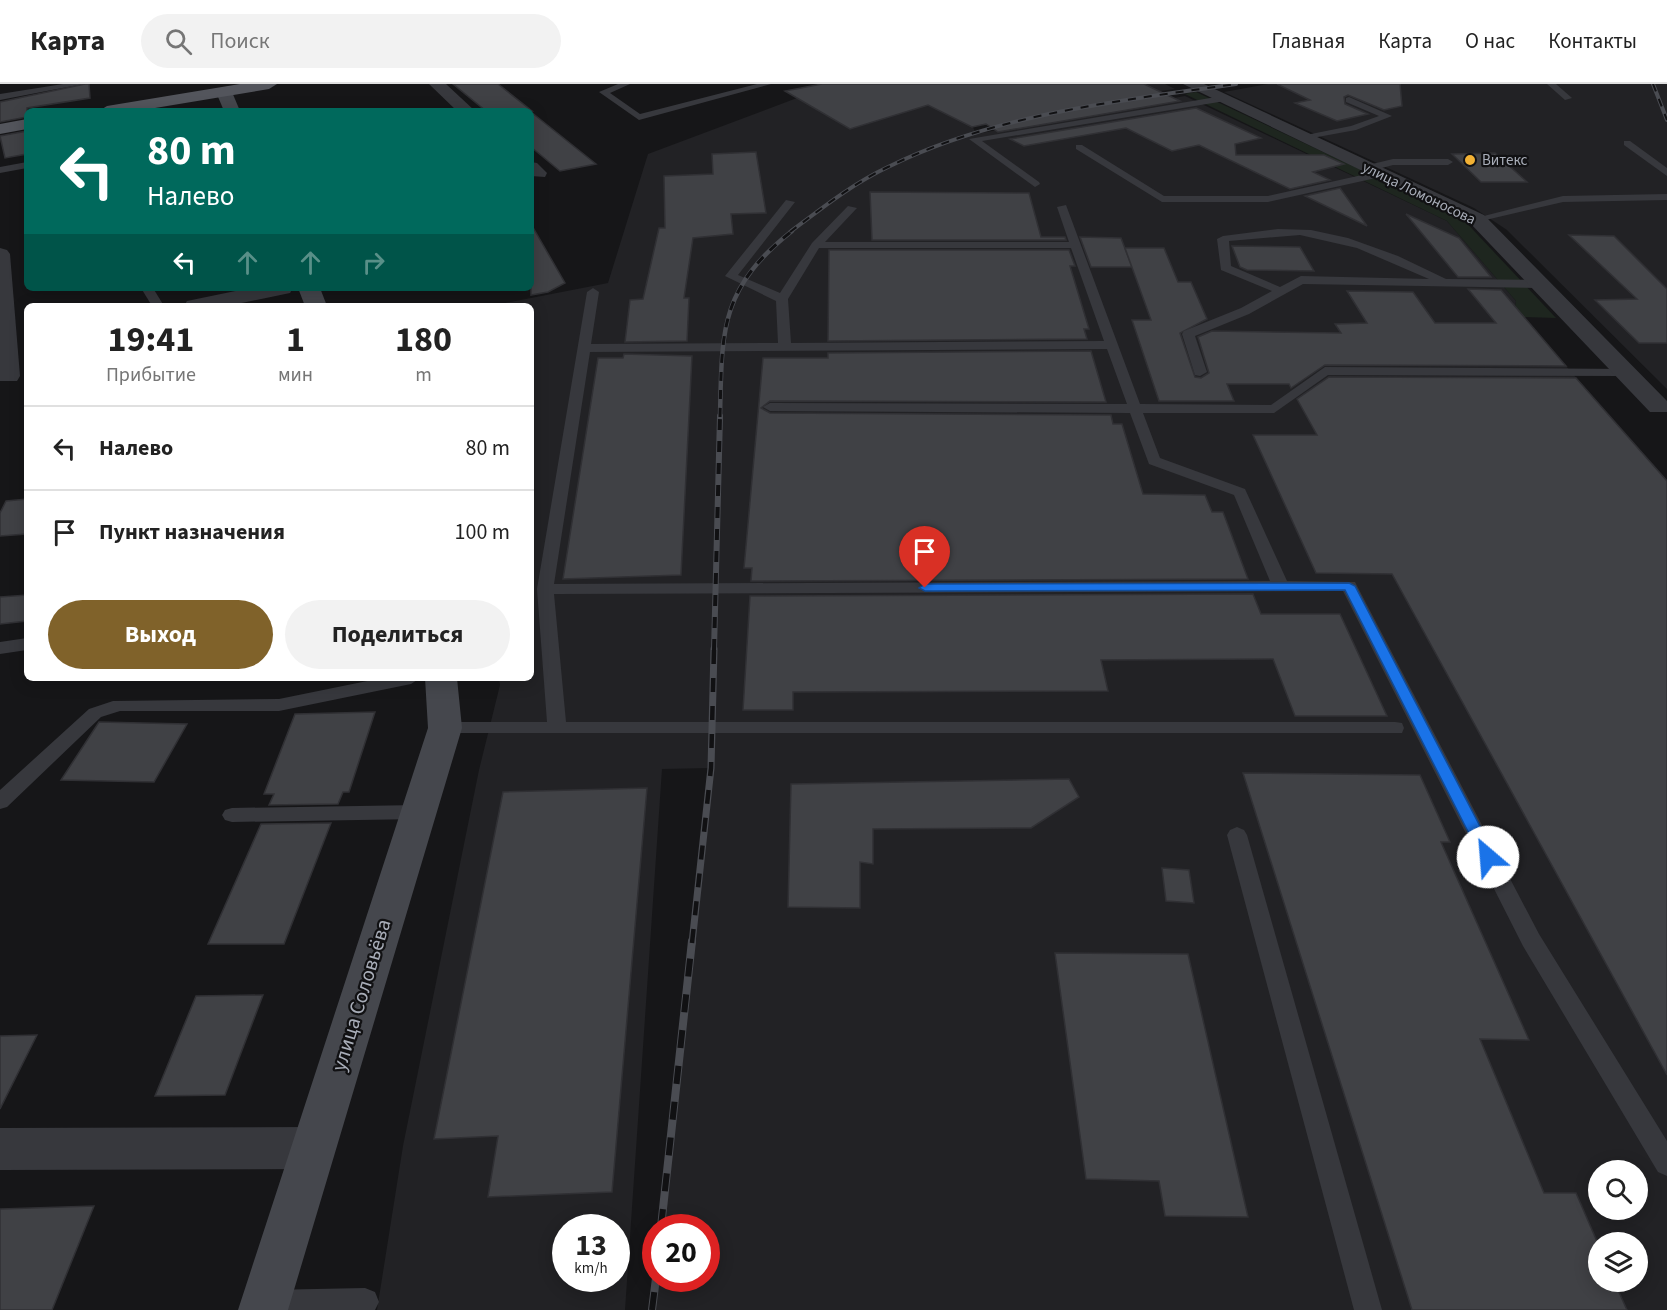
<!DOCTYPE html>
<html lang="ru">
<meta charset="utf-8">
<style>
body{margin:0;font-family:"Source Sans 3",sans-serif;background:#f2f2f2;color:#222;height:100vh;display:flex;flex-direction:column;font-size:22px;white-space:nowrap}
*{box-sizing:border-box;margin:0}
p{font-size:20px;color:#767676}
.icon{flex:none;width:33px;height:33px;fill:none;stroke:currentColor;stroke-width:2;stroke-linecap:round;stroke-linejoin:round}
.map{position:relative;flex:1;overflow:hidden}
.drawer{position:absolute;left:24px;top:219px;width:510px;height:378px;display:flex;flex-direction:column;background:#fff;border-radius:9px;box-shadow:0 3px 15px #0003}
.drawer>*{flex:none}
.top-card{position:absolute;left:24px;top:24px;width:510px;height:183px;border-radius:9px;box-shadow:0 3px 15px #0003;background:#00695c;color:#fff;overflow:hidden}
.fabs{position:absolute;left:1588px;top:1076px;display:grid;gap:12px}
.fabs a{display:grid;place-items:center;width:60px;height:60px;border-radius:50%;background:#fff;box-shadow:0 3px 15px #0003;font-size:30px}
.speed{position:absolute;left:552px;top:1130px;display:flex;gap:12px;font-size:30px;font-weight:700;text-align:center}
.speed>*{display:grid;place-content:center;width:78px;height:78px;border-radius:50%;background:#fff;box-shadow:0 3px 15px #0003;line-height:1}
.speed small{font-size:15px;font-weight:400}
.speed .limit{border:9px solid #d22;background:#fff;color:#111}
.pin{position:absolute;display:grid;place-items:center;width:51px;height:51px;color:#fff;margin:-62px -26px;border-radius:50% 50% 50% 0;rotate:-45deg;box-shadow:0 0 6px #0007}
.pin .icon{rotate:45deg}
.me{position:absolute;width:66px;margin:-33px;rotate:333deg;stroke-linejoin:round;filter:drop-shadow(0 0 4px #0008)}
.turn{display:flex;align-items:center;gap:21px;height:126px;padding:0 24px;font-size:27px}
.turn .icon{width:78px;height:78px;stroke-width:2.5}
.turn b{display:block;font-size:42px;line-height:51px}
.lanes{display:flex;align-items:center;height:57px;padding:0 24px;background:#0003;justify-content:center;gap:30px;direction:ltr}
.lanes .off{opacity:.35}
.eta{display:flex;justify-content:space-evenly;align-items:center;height:102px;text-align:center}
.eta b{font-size:36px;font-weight:700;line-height:42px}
.primary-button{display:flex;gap:12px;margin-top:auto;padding:12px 24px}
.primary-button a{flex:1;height:69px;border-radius:36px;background:#80622a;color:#fff;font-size:24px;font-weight:700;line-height:69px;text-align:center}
.primary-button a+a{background:#f2f2f2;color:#222}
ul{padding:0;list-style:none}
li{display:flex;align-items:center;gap:18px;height:84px;padding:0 24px;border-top:2px solid #e0e0e0}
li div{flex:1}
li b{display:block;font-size:22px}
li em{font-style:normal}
header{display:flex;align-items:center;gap:36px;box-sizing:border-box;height:84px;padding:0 30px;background:#fff;border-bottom:2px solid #e0e0e0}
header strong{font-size:28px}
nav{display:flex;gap:33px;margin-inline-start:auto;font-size:21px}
.search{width:420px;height:54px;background:#f2f2f2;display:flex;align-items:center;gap:15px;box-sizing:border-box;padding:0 21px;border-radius:33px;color:#767676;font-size:22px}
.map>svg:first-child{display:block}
</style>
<header>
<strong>Карта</strong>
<div class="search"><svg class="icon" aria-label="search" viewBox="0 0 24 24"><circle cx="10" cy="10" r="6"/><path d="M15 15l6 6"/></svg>Поиск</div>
<nav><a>Главная</a><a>Карта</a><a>О нас</a><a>Контакты</a></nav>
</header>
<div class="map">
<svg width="1667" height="1226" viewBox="0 0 1667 1226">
<rect width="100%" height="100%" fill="#161618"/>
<!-- built -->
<g fill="#222225" fill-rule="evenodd">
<path d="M857,0H1165L1175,5L1074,19L973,43L976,50L1185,12L1447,137L1516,217L1515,224L1667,397V1226H655L657,1194H706V1143H661L711,684L662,685L625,1226H377L403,1062L479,686L500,601L499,594H531V222H490L608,199L648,70L797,14ZM1599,1086H1638V1125H1599ZM566,1143H616V1194H566ZM1599,1158H1638V1197H1599Z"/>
<polygon points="1268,0 1667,0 1667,305 1507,146 1474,124 1224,8"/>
</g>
<!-- green -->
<polygon fill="#1e261f" points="1196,8 1461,133 1556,234 1524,233 1515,223 1516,217 1447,137 1185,10"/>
<!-- building -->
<g fill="#404145" stroke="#303034" stroke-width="1.5">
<polygon points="85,0 89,0 90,14 27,24 27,33 0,38 0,18"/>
<polygon points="453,0 498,0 532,27 486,27"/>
<polygon points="822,0 1144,0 1180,17 998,48 986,40 972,43 928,21 850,45 785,7"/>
<polygon points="1277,0 1400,0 1402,22 1384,26 1348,11 1344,13 1345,20 1368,30 1337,37 1295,19 1310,16"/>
<polygon points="1196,24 1261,54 1235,60 1236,71 1324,71 1344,80 1313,88 1330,96 1290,105 1199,61 1172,67 1126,44 1024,62 1010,55"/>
<polygon points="531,28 596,80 560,87 531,63"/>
<polygon points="27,47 27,70 5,74 0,52"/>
<polygon points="756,68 766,129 731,130 733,150 693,154 684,214 689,214 687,257 625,258 630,216 643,215 659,144 665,144 664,92 713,90 712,70"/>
<polygon points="1495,69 1527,98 1481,98 1452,70"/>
<polygon points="1340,104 1367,142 1305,112"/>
<polygon points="870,108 1029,109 1041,153 1065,153 1066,156 872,156"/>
<polygon points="1406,130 1459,154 1491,193 1458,193"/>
<polygon points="531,140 565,199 548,208 531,211"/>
<polygon points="1569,151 1614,152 1667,205 1667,259 1639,259 1595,216 1637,215"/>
<polygon points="1080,153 1121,154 1132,183 1091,183"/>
<polygon points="1232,162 1300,163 1314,187 1247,186 1240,183"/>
<polygon points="1125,164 1164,164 1178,198 1191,198 1207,235 1180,249 1195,293 1201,294 1209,289 1198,253 1212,247 1341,249 1335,240 1367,239 1347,207 1413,208 1435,239 1496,239 1468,205 1501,206 1566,282 1325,281 1291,304 1289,300 1227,300 1234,317 1159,317 1132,236 1151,236"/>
<polygon points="829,166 1069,166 1075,182 1070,182 1089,245 1084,245 1087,255 828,257"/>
<polygon points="1091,267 1106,318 770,317 761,324 770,329 1111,331 1113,340 1122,340 1143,410 1205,411 1212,428 1223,428 1248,495 751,497 752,484 744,484 763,274 828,274 828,269"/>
<polygon points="624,270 692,272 681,491 563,495 598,274 623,274"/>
<polygon points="1329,293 1576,294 1667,397 1667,991 1392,490 1316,489 1253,351 1317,351 1297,315"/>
<polygon points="27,415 27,450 0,452 0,429 6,417"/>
<polygon points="1253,510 1261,530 1340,530 1387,632 1295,632 1273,575 1101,576 1108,607 793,608 793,626 743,626 750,512"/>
<polygon points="27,511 27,537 0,540 0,513"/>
<polygon points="375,628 349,708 343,708 338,720 269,721 274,710 264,710 295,630"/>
<polygon points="99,638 187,640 154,698 61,696"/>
<polygon points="1243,689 1420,691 1450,758 1441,758 1529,956 1480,955 1544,1109 1576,1109 1599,1162 1599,1197 1614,1197 1627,1226 1412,1226"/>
<polygon points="1069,695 1079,713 1031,744 873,745 873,780 860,778 860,824 788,823 791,700"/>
<polygon points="647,704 612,1108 488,1113 498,1052 434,1055 503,708"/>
<polygon points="331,739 284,860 208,860 261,740"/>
<polygon points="1162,784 1189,786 1194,819 1166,817"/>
<polygon points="1055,869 1188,870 1248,1133 1165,1132 1159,1097 1086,1095"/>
<polygon points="263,911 225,1011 155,1012 196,912"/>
<polygon points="37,951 0,1025 0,952"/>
<polygon points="94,1122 52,1226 0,1226 0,1125"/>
</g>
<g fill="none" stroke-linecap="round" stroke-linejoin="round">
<!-- lane -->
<g fill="#37383d" fill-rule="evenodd">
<polygon points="63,0 83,0 0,16 0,10"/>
<polygon points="618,0 630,0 610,9 640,30 757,0 771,0 639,36 599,8"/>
<polygon points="1547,0 1556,0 1572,14 1565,16"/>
<polygon points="1222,12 1225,13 1225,17 982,57 1039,98 1040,100 1035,103 969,55"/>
<polygon points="1349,13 1392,32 1356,46 1301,56 1301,52 1351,42 1379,32 1346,18 1346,14"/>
<polygon points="1624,57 1630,57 1667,84 1667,92 1624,61"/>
<polygon points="1076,61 1082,61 1164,112 1268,112 1371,89 1364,86 1364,82 1393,75 1448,75 1453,78 1448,81 1393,81 1378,85 1385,88 1385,92 1268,118 1162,118 1076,65"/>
<polygon points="27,78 27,84 0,89 0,83"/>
<polygon points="1667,110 1667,116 1563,118 1477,138 1472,135 1563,112"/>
<path d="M786,116L795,118L738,191L780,209L812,159L848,122L857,124L825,158H1069L1057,123L1066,121L1140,320L1271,321L1325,283L1630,285V291L1625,292L1328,291L1274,329H1143L1160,374L1245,405L1287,497L1355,498L1539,850L1667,1057V1092L1658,1088L1523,862L1343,507L554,510L566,638H1395L1402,639L1404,644L1402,649H438L436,644L438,639L445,638H547L537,505L587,208L593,204L599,208L591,260L778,259L776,217L725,192ZM819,164H1071L1104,257L791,259L788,215ZM1107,265L1127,320L770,319L763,323L770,327L1130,329L1149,380L1234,411L1270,497L554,500L590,268Z"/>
<path d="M1278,145L1311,146L1348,154L1398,172L1446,195L1539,196L1545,200L1539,204L1303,200L1249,230L1195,252L1207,288L1200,292L1195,291L1182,250L1184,247L1241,224L1272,207L1221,186L1217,155L1223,152ZM1300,151L1357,164L1429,195L1301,192L1280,203L1231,182L1229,157Z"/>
<polygon points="141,204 153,204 164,222 152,222"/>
<polygon points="27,554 27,566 0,570 0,558"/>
<polygon points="382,594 420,594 411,600 279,627 120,627 101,633 7,723 0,725 0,706 89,625 113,617 279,615"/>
<polygon points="419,721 426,723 429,728 426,733 419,735 232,738 225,736 222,731 225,726 232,724"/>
<polygon points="1237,743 1244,746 1247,751 1382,1226 1354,1226 1227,751 1230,746"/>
<polygon points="365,1204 375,1208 379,1218 375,1226 256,1226 253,1220 257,1210 267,1206"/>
</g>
<!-- street -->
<g fill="#37383d" fill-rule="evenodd">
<polygon points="429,0 446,0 475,27 457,27"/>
<polygon points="1183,0 1204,0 1484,131 1667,317 1667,328 1650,328 1470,139"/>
<polygon points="531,78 537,79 547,89 545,93 531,92"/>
<polygon points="0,164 7,166 10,170 20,292 17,297 0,297"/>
<polygon points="250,204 293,204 290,209 227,222 184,222 187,217"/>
<polygon points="313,1043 329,1049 336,1064 329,1079 313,1085 0,1086 0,1044"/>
</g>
<!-- secondary -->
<g fill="#45474d" fill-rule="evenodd">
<polygon points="224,3 232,8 240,27 224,27 216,8"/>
<polygon points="298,204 320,204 327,222 305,222"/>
<polygon points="425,594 457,594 462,644 288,1226 238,1226 428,644"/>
</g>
<!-- primary -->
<g fill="#53555c" fill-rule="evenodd">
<polygon points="240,0 277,0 269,5 137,27 99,27 107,22"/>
<polygon points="27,35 27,45 0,50 0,40"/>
</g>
<defs>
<g id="rail-far4">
<polyline points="1653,0 1667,36"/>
<path d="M790,148C822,124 852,100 888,83C995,30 1119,17 1236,0"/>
</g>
<path id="rail-far3" d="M720,333C722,247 719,205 792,147"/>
<polyline id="rail-far2" points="714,566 720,332"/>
<polyline id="rail-far1" points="692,859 711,684 714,565"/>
<g id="rail">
<polyline points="661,1143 692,857"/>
<polyline points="652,1226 656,1194"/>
</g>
</defs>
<!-- rail-far4 casing -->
<use href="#rail-far4" stroke="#4a4c52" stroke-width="4"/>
<!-- rail-far3 casing -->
<use href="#rail-far3" stroke="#4a4c52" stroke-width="4.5"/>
<!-- rail-far2 casing -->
<use href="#rail-far2" stroke="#4a4c52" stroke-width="6"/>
<!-- rail-far1 casing -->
<use href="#rail-far1" stroke="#4a4c52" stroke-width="7"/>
<!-- rail casing -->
<use href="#rail" stroke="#4a4c52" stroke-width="8"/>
<!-- rail-far4 -->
<use href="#rail-far4" stroke="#111113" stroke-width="2" stroke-dasharray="8" stroke-linecap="butt"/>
<!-- rail-far3 -->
<use href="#rail-far3" stroke="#111113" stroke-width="3" stroke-dasharray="9" stroke-linecap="butt"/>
<!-- rail-far2 -->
<use href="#rail-far2" stroke="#111113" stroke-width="4" stroke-dasharray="11" stroke-linecap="butt"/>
<!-- rail-far1 -->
<use href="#rail-far1" stroke="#111113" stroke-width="4.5" stroke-dasharray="14" stroke-linecap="butt"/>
<!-- rail -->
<use href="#rail" stroke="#111113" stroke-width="6" stroke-dasharray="18" stroke-linecap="butt"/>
</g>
<!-- route -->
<polygon fill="#1a73e8" stroke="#114b97" stroke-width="1.5" points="1349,499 1355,502 1496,773 1493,777 1483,777 1345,506 925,507 919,504 925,500"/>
<!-- markers -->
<circle fill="#f2b134" stroke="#111113" stroke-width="2" cx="1470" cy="76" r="6"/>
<g text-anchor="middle" stroke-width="4.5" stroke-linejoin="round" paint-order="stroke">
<!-- far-poi labels -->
<g font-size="15" fill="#a8adb8" stroke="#111113" text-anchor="start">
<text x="1482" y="81">Витекс</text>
</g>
<!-- far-street labels -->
<g font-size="15" fill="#a8adb8" stroke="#111113">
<text transform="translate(1419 109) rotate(26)" y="5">улица Ломоносова</text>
</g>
<!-- near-street labels -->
<g font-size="21" fill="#a8adb8" stroke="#111113">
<text transform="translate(361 911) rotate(-73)" y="7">улица Соловьёва</text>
</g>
</g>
</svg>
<div class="fabs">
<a><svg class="icon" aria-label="search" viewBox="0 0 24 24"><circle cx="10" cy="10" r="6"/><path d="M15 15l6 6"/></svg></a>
<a><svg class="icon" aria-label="layers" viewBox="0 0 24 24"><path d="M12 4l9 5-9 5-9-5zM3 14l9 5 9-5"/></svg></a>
</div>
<div class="speed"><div>13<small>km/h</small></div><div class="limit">20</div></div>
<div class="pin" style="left:925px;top:504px;background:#d93025"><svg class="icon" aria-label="arrive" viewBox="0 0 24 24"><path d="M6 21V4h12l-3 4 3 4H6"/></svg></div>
<svg class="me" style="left:1488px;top:773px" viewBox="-20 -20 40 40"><circle r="19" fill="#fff"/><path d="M0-13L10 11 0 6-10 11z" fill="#1a73e8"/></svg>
<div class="top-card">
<div class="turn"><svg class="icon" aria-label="left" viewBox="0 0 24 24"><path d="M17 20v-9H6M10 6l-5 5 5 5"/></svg><div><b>80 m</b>Налево</div></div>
<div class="lanes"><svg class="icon" aria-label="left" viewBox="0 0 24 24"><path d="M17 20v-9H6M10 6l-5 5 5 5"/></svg><svg class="icon off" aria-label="ahead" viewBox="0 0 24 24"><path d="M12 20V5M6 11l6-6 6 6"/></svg><svg class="icon off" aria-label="ahead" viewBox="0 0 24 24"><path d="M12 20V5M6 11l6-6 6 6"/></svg><svg class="icon off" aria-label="right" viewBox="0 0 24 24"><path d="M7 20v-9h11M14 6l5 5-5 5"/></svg></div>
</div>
<section class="drawer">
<div class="eta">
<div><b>19:41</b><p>Прибытие</p></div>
<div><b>1</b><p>мин</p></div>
<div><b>180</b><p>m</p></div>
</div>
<ul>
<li><svg class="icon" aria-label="left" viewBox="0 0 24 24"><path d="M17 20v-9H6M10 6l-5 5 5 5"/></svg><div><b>Налево</b></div><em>80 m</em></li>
<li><svg class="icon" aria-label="arrive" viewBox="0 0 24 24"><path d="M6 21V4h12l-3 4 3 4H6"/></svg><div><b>Пункт назначения</b></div><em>100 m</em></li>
</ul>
<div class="primary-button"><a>Выход</a><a>Поделиться</a></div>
</section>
</div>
